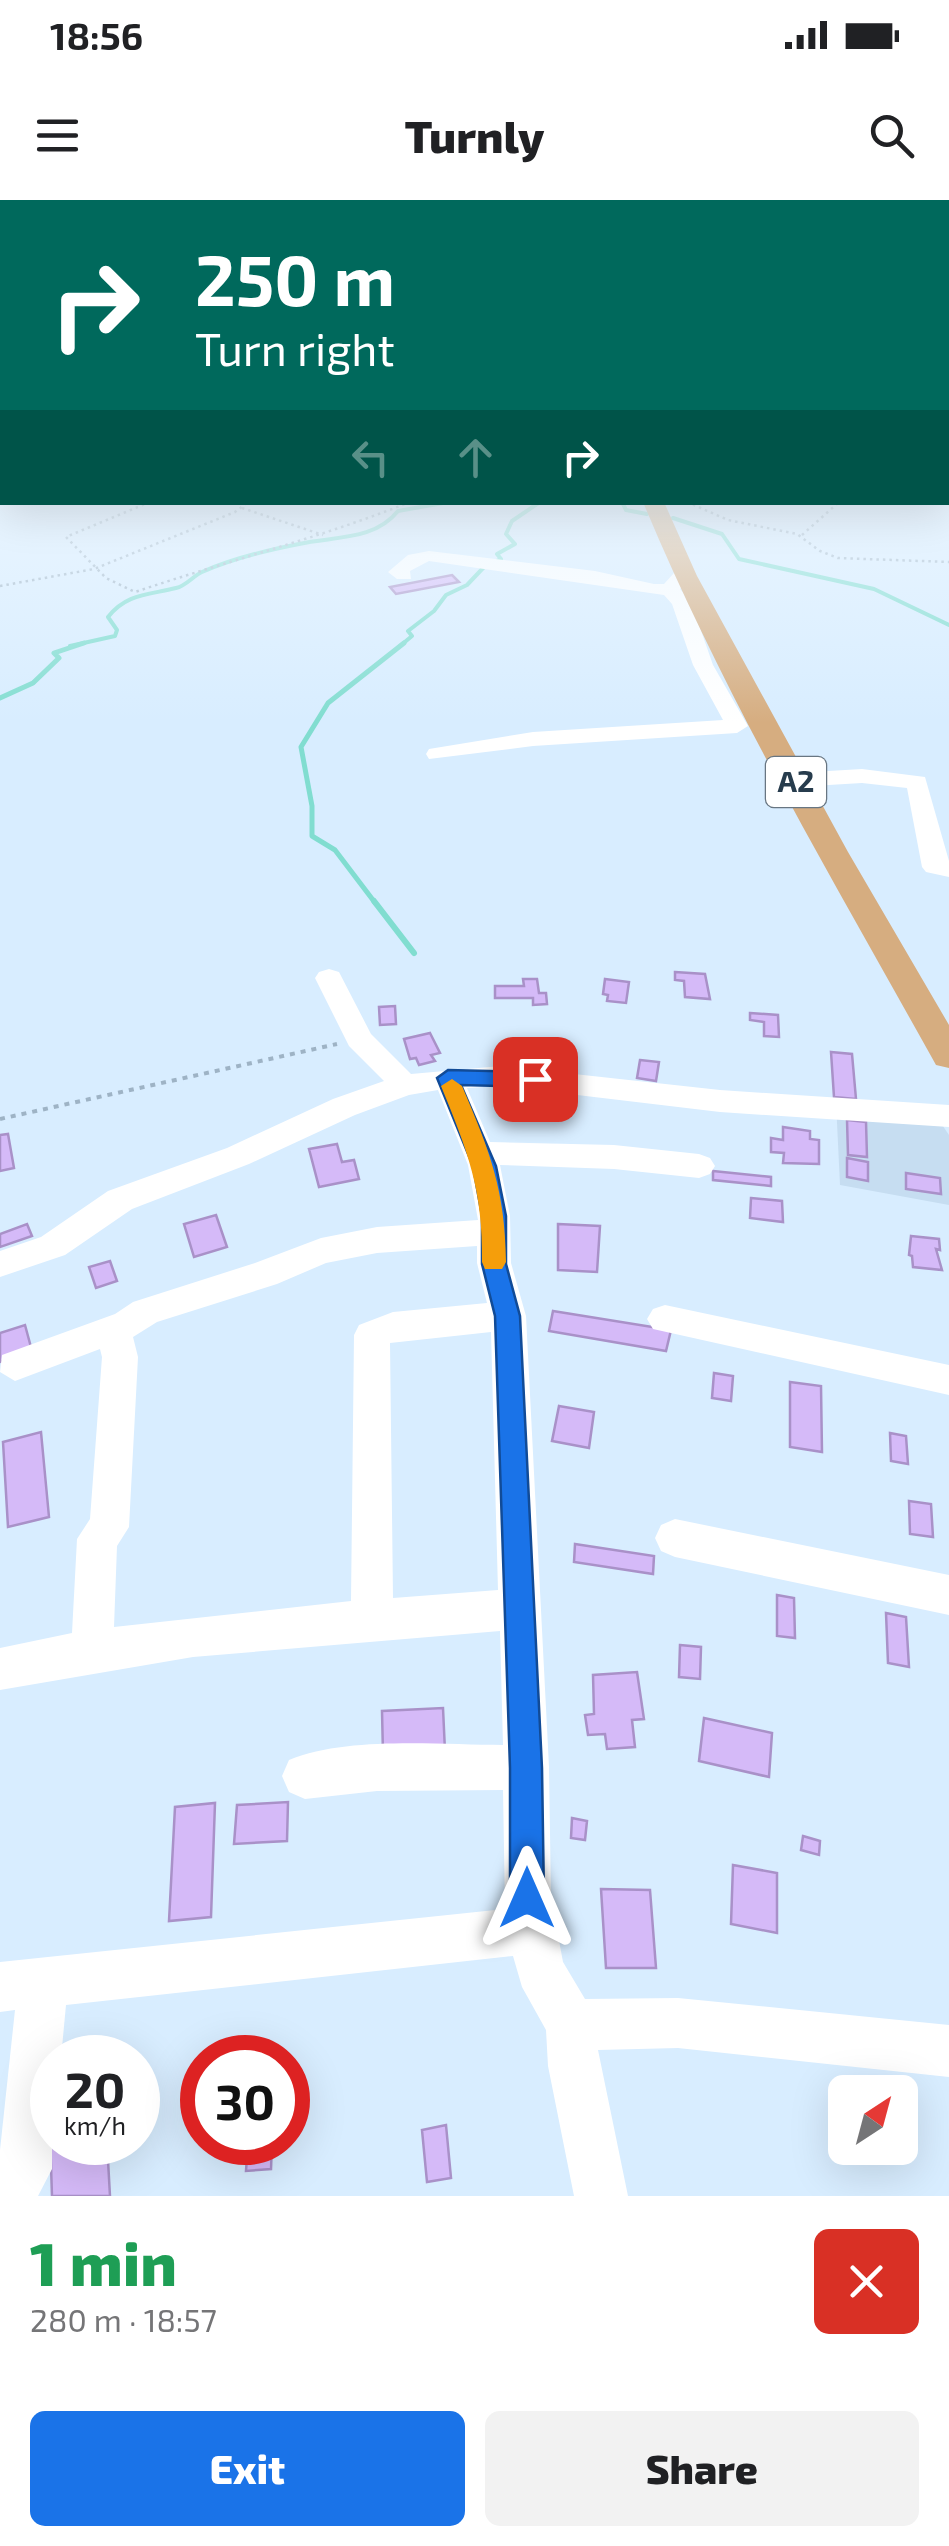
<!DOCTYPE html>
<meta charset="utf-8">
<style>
body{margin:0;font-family:"Exo 2",sans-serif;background:#f2f2f2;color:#202124;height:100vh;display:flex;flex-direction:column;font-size:38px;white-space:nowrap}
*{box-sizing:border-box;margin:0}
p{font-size:32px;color:#757577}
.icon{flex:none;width:55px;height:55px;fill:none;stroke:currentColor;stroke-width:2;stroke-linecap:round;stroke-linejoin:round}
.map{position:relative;height:1996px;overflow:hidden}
.drawer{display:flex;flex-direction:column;background:#fff;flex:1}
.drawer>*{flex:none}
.guide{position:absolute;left:0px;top:0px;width:950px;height:305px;box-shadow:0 10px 40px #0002;background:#00695c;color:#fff;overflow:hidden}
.needle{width:65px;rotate:36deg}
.tools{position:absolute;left:828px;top:1875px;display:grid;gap:20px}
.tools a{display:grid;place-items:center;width:90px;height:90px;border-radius:15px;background:#fff;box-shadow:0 10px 40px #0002;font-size:50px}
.speed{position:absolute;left:30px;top:1835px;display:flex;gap:20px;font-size:50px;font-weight:700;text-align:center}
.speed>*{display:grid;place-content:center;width:130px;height:130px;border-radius:50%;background:#fff;box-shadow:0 10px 40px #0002;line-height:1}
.speed small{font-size:25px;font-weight:400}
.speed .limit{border:15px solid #d22;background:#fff;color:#111}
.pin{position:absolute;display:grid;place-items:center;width:85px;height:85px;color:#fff;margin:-42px;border-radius:20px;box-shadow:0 5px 15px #0006}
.me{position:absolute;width:110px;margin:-55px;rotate:0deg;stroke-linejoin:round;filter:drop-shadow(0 0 8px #0008)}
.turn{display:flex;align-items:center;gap:35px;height:210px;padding:0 30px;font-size:45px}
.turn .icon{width:130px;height:130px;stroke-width:2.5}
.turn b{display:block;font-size:70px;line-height:85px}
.lanes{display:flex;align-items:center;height:95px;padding:0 30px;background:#0003;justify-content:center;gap:50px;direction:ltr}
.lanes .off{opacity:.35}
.round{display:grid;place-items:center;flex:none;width:105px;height:105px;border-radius:15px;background:#f2f2f2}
.head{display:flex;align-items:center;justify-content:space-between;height:170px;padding:0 30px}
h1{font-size:60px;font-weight:800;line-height:75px;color:#1e9e55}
.button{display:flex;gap:20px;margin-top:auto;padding:20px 30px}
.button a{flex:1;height:115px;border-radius:15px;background:#1a73e8;color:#fff;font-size:40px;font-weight:800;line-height:115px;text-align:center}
.button a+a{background:#f2f2f2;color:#202124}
.status{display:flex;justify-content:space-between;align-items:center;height:70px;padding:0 50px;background:#fff;direction:ltr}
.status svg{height:28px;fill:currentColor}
header{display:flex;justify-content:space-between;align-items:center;height:130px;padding:0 30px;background:#fff;font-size:45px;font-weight:800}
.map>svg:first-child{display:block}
</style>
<div class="status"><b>18:56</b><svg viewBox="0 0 49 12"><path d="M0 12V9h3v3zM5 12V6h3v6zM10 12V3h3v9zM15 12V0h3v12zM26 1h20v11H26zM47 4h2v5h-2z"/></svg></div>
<header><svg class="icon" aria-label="menu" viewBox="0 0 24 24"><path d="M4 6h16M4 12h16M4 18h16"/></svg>Turnly<svg class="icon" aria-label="search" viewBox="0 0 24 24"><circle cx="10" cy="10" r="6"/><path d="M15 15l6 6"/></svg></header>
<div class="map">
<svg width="949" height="1996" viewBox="0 0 949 1996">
<rect width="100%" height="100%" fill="#d8edff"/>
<!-- built -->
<polygon fill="#c6ddf1" points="836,902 934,913 949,935 949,1005 840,985"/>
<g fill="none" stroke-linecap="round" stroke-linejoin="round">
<!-- stream-far2 -->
<g stroke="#81ddd0" stroke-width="4">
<polyline points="622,302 626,310 647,314"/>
<polyline points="673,318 722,334 739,359 874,389 949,425"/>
<path d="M70,446L115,436L117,430L108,417C127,393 149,395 176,388C186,386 193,376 202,372C231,359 268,350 299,344C334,336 374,341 398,311L449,302"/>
<polyline points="400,446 412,436 408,431 434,411 446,395 467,385 485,366 501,359 497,354 515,344 506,334 512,321 540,302"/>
</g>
<!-- stream-far1 -->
<g stroke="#81ddd0" stroke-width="5">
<polyline points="0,498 33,483 59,458 54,453 84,443"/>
<polyline points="376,704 335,650 312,636 312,606 301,547 328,503 404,443"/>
</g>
<!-- stream -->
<polyline stroke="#81ddd0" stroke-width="6" points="374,701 414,753"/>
</g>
<!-- building -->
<g fill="#d5baf8" stroke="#a991c8" stroke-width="2.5">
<polygon points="452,375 459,382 396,394 390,387"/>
<polygon points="675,772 705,774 710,799 685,797 684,781 675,780"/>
<polygon points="523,779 537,779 539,793 546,793 547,804 533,805 533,798 495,798 495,786 524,786"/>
<polygon points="605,779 629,782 626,803 607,801 608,795 603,794"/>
<polygon points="395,806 396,824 380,825 379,807"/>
<polygon points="750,813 778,815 779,837 764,836 764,822 750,820"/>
<polygon points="430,833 440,853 431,855 435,861 419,865 416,858 410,859 404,839"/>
<polygon points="831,852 852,854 856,899 834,897"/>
<polygon points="640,860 659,862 656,881 637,878"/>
<polygon points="847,920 866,922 867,957 848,955"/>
<polygon points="783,927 810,931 810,939 819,940 819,964 783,963 784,953 771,952 771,938 783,940"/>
<polygon points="8,934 14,968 0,971 0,935"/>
<polygon points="337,944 342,962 354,960 359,979 319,987 309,949"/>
<polygon points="847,958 868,962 868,981 847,977"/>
<polygon points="713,971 771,977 771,986 713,980"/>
<polygon points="906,973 940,978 941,994 906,989"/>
<polygon points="751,998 782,1001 783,1022 750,1018"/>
<polygon points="216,1015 227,1047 194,1057 184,1024"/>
<polygon points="27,1024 32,1036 0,1047 0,1034"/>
<polygon points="558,1024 600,1026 597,1072 558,1070"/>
<polygon points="911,1036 939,1039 940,1050 936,1049 942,1070 913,1067 912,1056 909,1055"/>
<polygon points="110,1061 117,1081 96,1088 89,1067"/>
<polygon points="553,1111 671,1130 666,1151 549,1131"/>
<polygon points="25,1125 32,1151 0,1162 0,1133"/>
<polygon points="714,1173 733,1176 731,1201 712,1198"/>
<polygon points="790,1182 821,1186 822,1252 790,1247"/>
<polygon points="559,1206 594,1212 589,1248 552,1241"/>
<polygon points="41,1232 49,1317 8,1327 3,1242"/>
<polygon points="890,1233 906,1236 908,1264 891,1261"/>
<polygon points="909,1301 931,1304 933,1337 910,1334"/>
<polygon points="575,1344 654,1356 653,1374 574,1362"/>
<polygon points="777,1395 794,1398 795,1438 777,1436"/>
<polygon points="886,1413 906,1417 909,1467 888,1463"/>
<polygon points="680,1445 701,1447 700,1479 679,1477"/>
<polygon points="637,1472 644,1519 632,1520 635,1547 607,1549 605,1534 588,1535 585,1515 594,1514 593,1475"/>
<polygon points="443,1508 445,1551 383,1554 382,1511"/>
<polygon points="704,1518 772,1533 769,1577 699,1561"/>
<polygon points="288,1602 287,1641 234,1644 237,1605"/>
<polygon points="215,1603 211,1717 169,1721 175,1607"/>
<polygon points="572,1618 587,1621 585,1640 571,1638"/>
<polygon points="803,1636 820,1641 819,1655 801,1650"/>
<polygon points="733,1665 777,1673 777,1733 731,1724"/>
<polygon points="601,1689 650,1690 656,1768 606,1768"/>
<polygon points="446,1925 451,1978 427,1982 422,1930"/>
<polygon points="50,1936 52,1942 107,1942 110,1996 52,1996"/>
<polygon points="248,1942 272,1942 271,1969 246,1971"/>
</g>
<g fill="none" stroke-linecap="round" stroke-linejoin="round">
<!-- path-far1 -->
<g stroke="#9eb3c5" stroke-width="2.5" stroke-dasharray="2.5 4" stroke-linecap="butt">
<path d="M150,302L66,337L106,378L135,392C227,361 320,338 410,302"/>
<polyline points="687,302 728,320 797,334 820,351 838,358 949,362"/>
<polyline points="242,308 323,335"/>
<polyline points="802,335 839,302"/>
<polyline points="0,386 94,369 235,312 248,302"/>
</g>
<!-- path -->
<polyline stroke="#9eb3c5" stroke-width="4" stroke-dasharray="5 6" stroke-linecap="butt" points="0,919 337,844"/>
<!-- minor -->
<g fill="#fff" fill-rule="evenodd">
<polygon points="429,351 595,371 654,384 664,384 674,373 688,373 690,377 680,389 691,402 713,465 748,526 737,533 533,546 429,559 426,554 429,549 533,532 723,520 693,465 672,404 664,395 429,361 410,371 411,379 397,379 388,372 408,355"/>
<polygon points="862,569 925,577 949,661 949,677 926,672 922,667 907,588 862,583 795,587 783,580 795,573"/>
<path d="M329,769L339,772L371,834L411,874L501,866L720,890L949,905V927L720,912L501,886L467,888L490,942L614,945L699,954L710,958L715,966L710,974L699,978L614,969L500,965L510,1016L511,1063L526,1116L549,1567L551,1698L563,1762L585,1799L678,1798L949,1825V1877L678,1848L598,1850L628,1996H574L548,1866L546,1830L522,1787L513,1756L66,1805L61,1858H52V1969L38,1996H0V1950L15,1810L0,1812V1762L505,1709L503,1590L377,1591L305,1599L289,1592L282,1576L289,1560C348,1536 439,1545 503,1545L500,1431L193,1457L0,1490V1448L72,1433L77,1339L90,1319L102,1157L100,1149L15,1181L0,1172L2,1155L115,1114L133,1102L255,1063L321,1038L377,1027L478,1020L468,965L438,890L409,895L355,915L249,964L132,1009L65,1055L0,1077V1051L41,1037L108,991L227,948L333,899L384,881L349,846L315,778L319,772ZM477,1046V1063L487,1103L393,1112L359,1125L354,1135L351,1401L114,1427L117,1346L129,1327L138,1157L133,1137L157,1122L277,1084L326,1063L377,1053ZM491,1132L498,1390L393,1398L390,1143Z"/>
<polygon points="665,1105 949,1165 949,1195 653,1129 647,1119 653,1109"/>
<polygon points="675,1319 949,1375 949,1415 675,1357 661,1351 655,1338 661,1325"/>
</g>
<!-- major -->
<path fill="#d6ad80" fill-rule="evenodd" d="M643,302H664L697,376L848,652L949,825V868L936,865L931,856C830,675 723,494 643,302Z"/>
</g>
<!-- sky -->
<linearGradient id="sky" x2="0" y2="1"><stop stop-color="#7fc4de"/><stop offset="0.47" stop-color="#edf7ff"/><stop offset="1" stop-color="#edf7ff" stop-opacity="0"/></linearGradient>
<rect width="949" height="523" fill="url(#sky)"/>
<!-- route -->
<polygon fill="#1a73e8" stroke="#114b97" stroke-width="2.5" points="448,870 535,872 545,879 535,887 461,885 496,966 506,1016 506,1064 520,1116 542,1568 544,1698 539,1710 527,1715 515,1710 510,1698 510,1568 495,1116 482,1064 482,1016 473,966 437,878"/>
<!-- slow -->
<path fill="#f59e0b" d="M452,879L462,886C490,952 505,989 506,1062L502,1069H485L482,1062C483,990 468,952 441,886Z"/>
<g text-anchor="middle" stroke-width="9" stroke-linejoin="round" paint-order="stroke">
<!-- shield labels -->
<rect fill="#fff" stroke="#687682" stroke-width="2.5" x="766" y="557" width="60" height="50" rx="8"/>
<g font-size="30" font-weight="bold" fill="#273c4d">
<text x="796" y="592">A2</text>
</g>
</g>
</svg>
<div class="tools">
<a><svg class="needle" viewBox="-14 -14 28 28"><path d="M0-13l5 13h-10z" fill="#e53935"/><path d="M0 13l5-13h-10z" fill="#757577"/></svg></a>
</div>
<div class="speed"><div>20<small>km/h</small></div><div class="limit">30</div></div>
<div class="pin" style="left:535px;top:879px;background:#d93025"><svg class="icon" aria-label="arrive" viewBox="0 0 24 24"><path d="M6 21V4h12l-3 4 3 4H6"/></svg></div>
<svg class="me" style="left:527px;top:1698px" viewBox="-20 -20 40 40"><path d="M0-17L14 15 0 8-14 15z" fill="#1a73e8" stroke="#fff" stroke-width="4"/></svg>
<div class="guide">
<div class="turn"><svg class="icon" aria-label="right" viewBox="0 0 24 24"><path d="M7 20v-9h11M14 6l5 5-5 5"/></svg><div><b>250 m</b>Turn right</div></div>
<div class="lanes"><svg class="icon off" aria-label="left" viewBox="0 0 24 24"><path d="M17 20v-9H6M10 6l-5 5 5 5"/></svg><svg class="icon off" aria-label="ahead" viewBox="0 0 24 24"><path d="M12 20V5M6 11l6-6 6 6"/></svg><svg class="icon" aria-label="right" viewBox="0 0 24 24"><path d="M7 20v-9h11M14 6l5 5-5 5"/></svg></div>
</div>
</div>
<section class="drawer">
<div class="head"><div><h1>1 min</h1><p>280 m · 18:57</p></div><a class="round" style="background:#d93025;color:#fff"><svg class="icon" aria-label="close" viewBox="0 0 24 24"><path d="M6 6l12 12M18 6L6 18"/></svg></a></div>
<div class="button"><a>Exit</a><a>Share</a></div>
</section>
